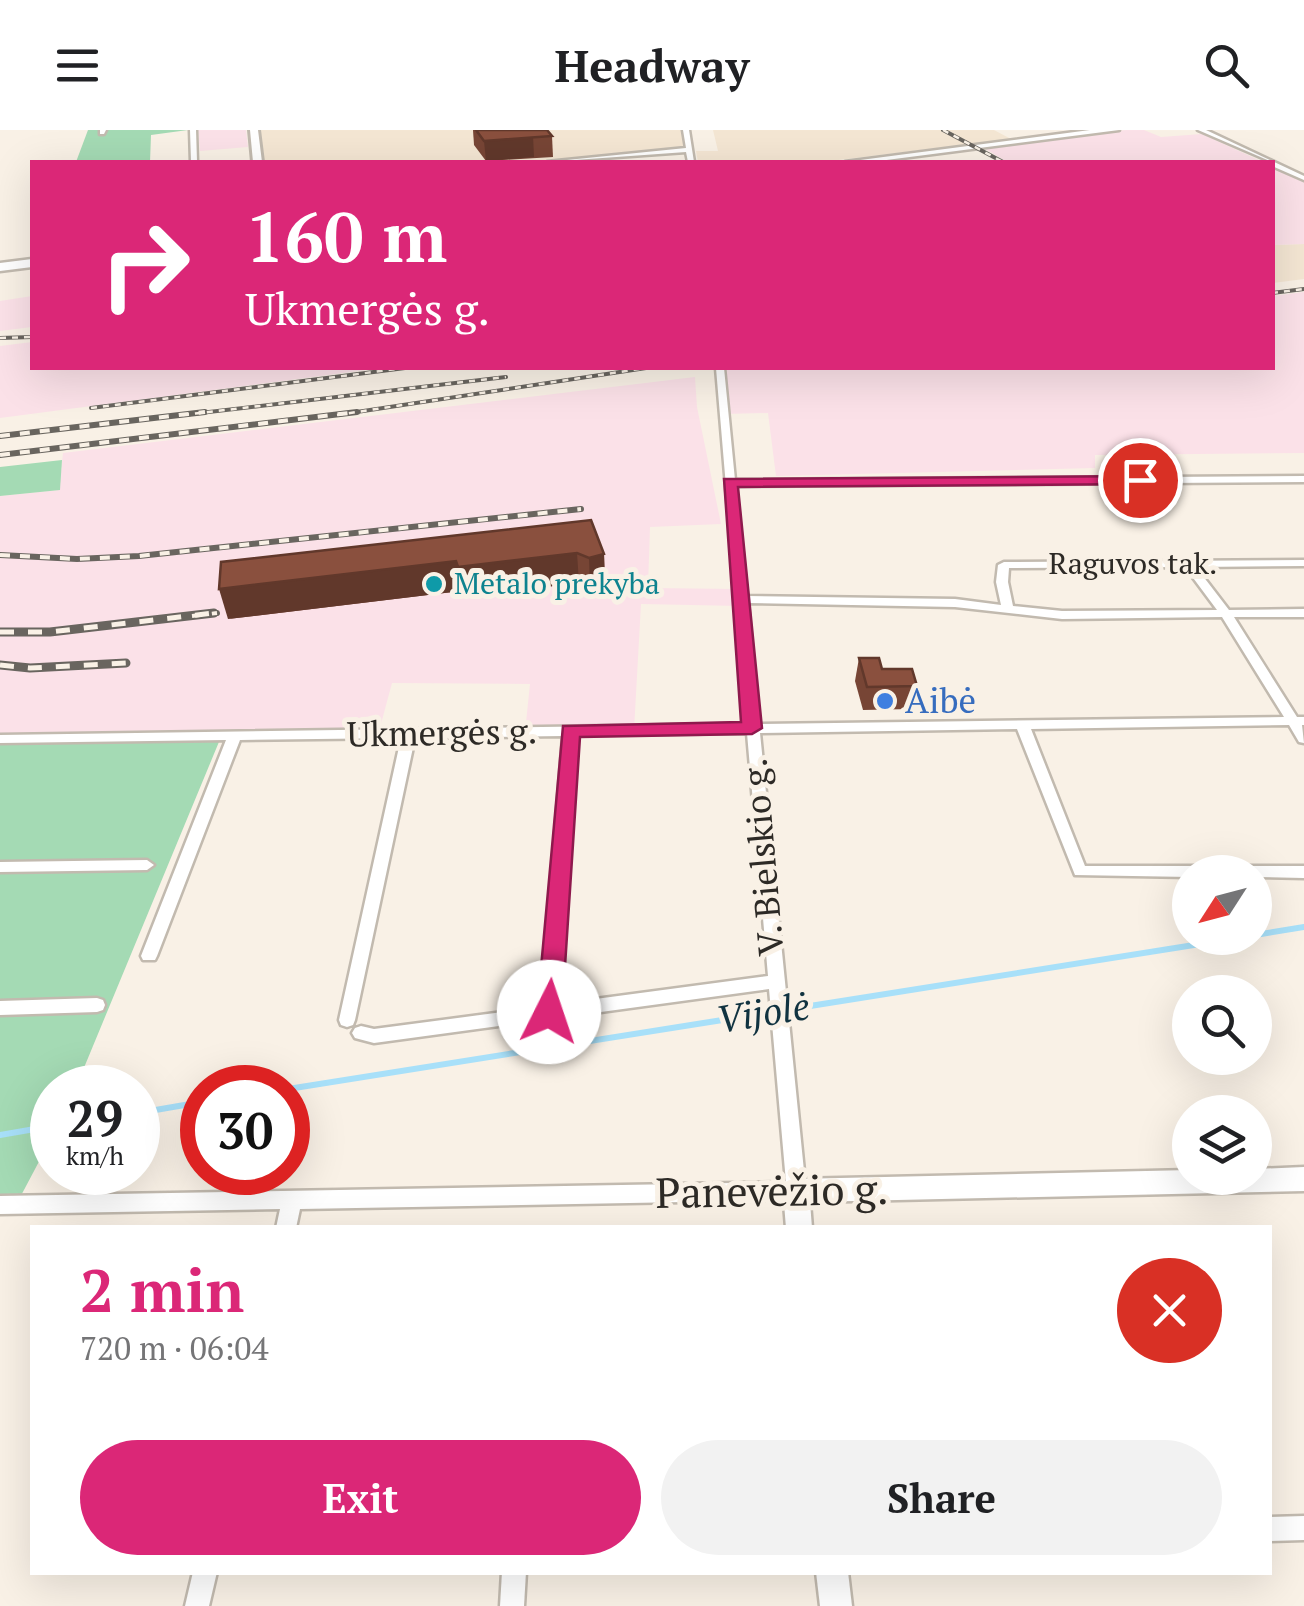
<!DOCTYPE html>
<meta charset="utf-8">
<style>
body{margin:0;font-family:"PT Serif",serif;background:#f2f2f2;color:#202124;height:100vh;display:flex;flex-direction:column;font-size:38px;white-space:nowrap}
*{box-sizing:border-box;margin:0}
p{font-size:32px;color:#757577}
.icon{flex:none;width:55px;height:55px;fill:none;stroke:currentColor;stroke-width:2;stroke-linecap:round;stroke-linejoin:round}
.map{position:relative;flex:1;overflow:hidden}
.sheet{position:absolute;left:30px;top:1095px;width:1242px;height:350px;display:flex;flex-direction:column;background:#fff;border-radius:0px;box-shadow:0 10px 40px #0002}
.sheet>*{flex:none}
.top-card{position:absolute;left:30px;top:30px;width:1245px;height:210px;border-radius:0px;box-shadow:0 10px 40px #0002;background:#db2777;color:#fff;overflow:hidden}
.needle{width:65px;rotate:234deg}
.controls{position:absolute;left:1172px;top:725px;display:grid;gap:20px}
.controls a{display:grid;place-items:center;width:100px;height:100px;border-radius:50%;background:#fff;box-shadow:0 10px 40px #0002;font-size:50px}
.speed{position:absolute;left:30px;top:935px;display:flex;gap:20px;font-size:50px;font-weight:700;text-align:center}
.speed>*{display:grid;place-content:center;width:130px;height:130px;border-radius:50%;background:#fff;box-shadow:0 10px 40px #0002;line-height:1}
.speed small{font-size:25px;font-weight:400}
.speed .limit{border:15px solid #d22;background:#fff;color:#111}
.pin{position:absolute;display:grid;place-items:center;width:85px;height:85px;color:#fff;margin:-42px;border:5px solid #fff;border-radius:50%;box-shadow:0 2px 10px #0007}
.me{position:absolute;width:110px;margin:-55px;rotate:4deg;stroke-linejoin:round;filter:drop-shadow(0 0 8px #0008)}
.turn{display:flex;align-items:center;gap:35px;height:210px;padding:0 50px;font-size:45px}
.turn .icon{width:130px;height:130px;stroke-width:2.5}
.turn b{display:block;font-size:70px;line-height:85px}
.round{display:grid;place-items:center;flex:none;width:105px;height:105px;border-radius:52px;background:#f2f2f2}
.overview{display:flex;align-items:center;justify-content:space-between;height:170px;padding:0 50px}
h1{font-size:60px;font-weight:800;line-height:75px;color:#db2777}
.primary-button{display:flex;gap:20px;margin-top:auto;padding:20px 50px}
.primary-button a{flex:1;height:115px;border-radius:60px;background:#db2777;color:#fff;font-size:40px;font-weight:800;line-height:115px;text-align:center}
.primary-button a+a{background:#f2f2f2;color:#202124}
header{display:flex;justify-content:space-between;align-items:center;height:130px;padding:0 50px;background:#fff;font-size:45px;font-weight:800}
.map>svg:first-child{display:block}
</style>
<header><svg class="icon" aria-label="menu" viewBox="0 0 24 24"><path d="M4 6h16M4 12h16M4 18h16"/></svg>Headway<svg class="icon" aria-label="search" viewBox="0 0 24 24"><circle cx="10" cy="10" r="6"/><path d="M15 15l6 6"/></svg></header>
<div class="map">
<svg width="1304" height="1476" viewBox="0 0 1304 1476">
<rect width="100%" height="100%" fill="#f9f1e6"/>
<!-- commercial -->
<g fill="#f4e6d3">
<polygon points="254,0 686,0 689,20 550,32 258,32"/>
<polygon points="713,0 994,0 1011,9 822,32 698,32 696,21 718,21"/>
<polygon points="1304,114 1304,149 1273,153 1273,115"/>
</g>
<!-- industrial -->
<g fill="#fbe1e8">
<polygon points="198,0 246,0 248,17 200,21"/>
<polygon points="1126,0 1144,0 1161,7 1202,4 1263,32 1007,32 984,18"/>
<polygon points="1272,37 1304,52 1304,114 1273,115"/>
<polygon points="1304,162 1304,323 1095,325 1095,338 776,346 768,283 724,284 720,238 1272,238 1273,166"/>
<polygon points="32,166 32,197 0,201 0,171"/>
<polygon points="32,212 32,238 381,238 0,288 0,216"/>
<polygon points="695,247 697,277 721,394 650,397 648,458 739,459 741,476 641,474 634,600 525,602 530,554 392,553 378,605 0,609 0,366 59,360 63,323"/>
</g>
<!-- green -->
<g fill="#a4dab4">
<polygon points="88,0 188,0 151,5 150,32 76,32"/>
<polygon points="62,330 60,360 0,366 0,337"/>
<polygon points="221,607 76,957 52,958 52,1007 16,1075 0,1075 0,609"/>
</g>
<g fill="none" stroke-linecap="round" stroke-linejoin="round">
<!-- stream -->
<g stroke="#a8e0f9" stroke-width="6">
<polyline points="1255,805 1304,797"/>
<polyline points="288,959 1238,808"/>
<polyline points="138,983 202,972"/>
<polyline points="0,1005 52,996"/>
</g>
<defs>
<g id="minor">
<polygon points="100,0 106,0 104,4 100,4"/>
<polygon points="190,0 196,0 197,32 191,32"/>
<polygon points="683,0 689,0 694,32 688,32 686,22 547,32 686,18"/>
<polygon points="1198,0 1206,0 1304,46 1304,50 1272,36 1272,32"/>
<path d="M716,238H724L735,350L1304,346V352L736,356L747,466L955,469L1001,475L996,452L998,435L1004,432L1304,430V436L1196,437L1229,480L1304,479V487H1234L1297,587H1304V595H1302L1304,613L1299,612L1289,595L1031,599L1085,736H1304V748L1255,747V742H1190V747L1075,745L1017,599L760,603L806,1061L803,1067L796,1070L300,1079L296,1098H276L280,1079L0,1084V1066L786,1052L769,859L374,913L355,908L352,903L355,898L361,896L374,899L541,877L563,606L415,608L355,890L353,895L347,897L341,895L339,890L401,608L240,610L157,826L155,830H143L141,826L226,610L0,613V605L746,594ZM1185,437L1217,480L1062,481L1013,476L1008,452L1009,438ZM748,473L955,477L1062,489L1222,487L1284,587L759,594ZM747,603L768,846L558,874L576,605Z"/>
<polygon points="147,730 154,735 147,740 0,742 0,732"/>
<polygon points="97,868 103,870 105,875 103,880 97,882 0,885 0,871"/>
<polygon points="1304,1386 1304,1410 1270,1411 1270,1387"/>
<polygon points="193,1442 217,1442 209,1476 185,1476"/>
<polygon points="502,1442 526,1442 524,1476 500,1476"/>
</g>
<g id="tertiary">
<polygon points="1304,1037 1304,1061 810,1072 812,1098 786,1098 783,1061 787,1053 796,1049 1190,1040 1190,1048 1255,1048 1255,1039"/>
<polygon points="816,1442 848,1442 852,1476 820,1476"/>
</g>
<polygon id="secondary" points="250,0 258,0 262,32 253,32"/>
<g id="primary">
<polygon points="1090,0 1119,0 871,32 845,32"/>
<polygon points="32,129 32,137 0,141 0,133"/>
</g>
</defs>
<!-- minor casing -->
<use href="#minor" stroke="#c2baaf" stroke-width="5"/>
<!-- tertiary casing -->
<use href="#tertiary" stroke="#c2baaf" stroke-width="5"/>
<!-- secondary casing -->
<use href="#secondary" stroke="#c2baaf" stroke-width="6"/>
<!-- primary casing -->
<use href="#primary" stroke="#c2baaf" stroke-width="5"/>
<!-- minor -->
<use href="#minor" fill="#fff" fill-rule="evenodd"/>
<!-- tertiary -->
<use href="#tertiary" fill="#fff" fill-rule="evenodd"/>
<!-- secondary -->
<use href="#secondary" fill="#fff" fill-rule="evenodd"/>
<!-- primary -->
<use href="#primary" fill="#fff" fill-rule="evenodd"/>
<defs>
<g id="rail-far2">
<polyline points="943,0 1003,32"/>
<polyline points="1272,163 1304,159"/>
<polyline points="0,208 32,207"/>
<polyline points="91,278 405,238"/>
<polyline points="183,285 506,247"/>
<polyline points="337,285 646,238"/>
</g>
<g id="rail-far1">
<polyline points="0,306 205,282"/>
<polyline points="0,325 357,282"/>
<polyline points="0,425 77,429 139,426 581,379"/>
<polyline points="192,486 217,483"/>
</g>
<g id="rail">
<polyline points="0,502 50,502 214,483"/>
<polyline points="0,535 30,538 126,533"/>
</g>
</defs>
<!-- rail-far2 casing -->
<use href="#rail-far2" stroke="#69655f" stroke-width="4"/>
<!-- rail-far1 casing -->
<use href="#rail-far1" stroke="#69655f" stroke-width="6"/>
<!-- rail casing -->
<use href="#rail" stroke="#69655f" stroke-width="9"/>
<!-- rail-far2 -->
<use href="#rail-far2" stroke="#f9f1e6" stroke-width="2.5" stroke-dasharray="6" stroke-linecap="butt"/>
<!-- rail-far1 -->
<use href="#rail-far1" stroke="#f9f1e6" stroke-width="4" stroke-dasharray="10" stroke-linecap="butt"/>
<!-- rail -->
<use href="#rail" stroke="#f9f1e6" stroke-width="5" stroke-dasharray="14" stroke-linecap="butt"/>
</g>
<!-- wall -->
<g fill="#774535">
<polygon points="473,0 547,0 552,6 553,27 486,31 474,15"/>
<polygon points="591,390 604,424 605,454 590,458 579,453 462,467 461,461 228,489"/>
<polygon points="859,528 917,556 912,579 863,580 855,551"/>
</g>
<!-- shaded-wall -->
<g fill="#61382b">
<polygon points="533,6 534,27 486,31 484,11"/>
<polygon points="577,423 579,453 462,467 458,437"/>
<polygon points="604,424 605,454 590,458 589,428"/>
<polygon points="456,431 461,461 228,489 219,459"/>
</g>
<!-- building -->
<g fill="#8a503e" stroke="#61382b" stroke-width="2.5">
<polygon points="476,0 547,0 552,6 484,11"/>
<polygon points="591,390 604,424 589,428 577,423 458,437 456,431 219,459 221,432"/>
<polygon points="859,528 879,528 882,539 912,539 917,556 867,557"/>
</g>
<!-- route -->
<polygon fill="#db2777" stroke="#8e194d" stroke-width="2.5" points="1140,346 1147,350 1145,354 738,357 762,598 752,604 580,607 562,882 558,889 549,892 540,889 537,882 563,596 741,592 724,349"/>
<!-- markers -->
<circle fill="#0f9aa8" stroke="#f9f1e6" stroke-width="4" cx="434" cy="454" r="10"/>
<circle fill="#3f7fe0" stroke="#f9f1e6" stroke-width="4" cx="885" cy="571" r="10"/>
<g text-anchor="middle" stroke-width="10" stroke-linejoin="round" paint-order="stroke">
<!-- far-street labels -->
<g font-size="30" fill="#2d2a26" stroke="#f9f1e6">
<text x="1133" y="444">Raguvos tak.</text>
</g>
<!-- far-culture labels -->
<g font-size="30" fill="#0d838f" stroke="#f9f1e6" text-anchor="start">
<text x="454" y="464">Metalo prekyba</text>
</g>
<!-- shop labels -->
<g font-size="35" fill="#366cbe" stroke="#f9f1e6" text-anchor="start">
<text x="905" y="583">Aibė</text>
</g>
<!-- street labels -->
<g font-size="35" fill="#2d2a26" stroke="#f9f1e6">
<text transform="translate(442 603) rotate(-1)" y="12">Ukmergės g.</text>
<text transform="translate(763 727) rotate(-95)" y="12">V. Bielskio g.</text>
</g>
<!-- water labels -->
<g font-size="38" font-style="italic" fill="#113340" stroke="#f9f1e6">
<text transform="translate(763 883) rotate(-9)" y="13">Vijolė</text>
</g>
<!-- near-street labels -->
<g font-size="42" fill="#2d2a26" stroke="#f9f1e6">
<text transform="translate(772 1061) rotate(-1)" y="15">Panevėžio g.</text>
</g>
</g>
</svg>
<div class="controls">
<a><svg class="needle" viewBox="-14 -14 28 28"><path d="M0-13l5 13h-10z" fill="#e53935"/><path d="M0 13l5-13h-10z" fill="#757577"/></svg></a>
<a><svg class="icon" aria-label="search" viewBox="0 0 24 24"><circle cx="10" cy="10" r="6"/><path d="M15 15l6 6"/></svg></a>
<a><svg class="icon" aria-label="layers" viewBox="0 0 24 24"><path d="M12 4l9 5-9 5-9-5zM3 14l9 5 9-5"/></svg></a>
</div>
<div class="speed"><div>29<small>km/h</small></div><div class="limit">30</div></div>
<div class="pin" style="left:1140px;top:350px;background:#d93025"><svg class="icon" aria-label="arrive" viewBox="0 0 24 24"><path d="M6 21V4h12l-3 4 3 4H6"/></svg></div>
<svg class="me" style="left:549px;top:882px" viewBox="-20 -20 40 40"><circle r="19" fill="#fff"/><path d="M0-13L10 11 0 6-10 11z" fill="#db2777"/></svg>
<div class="top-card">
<div class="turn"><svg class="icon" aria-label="right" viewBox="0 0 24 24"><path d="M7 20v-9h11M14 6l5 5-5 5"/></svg><div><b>160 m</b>Ukmergės g.</div></div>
</div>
<section class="sheet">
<div class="overview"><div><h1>2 min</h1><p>720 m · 06:04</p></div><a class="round" style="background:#d93025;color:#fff"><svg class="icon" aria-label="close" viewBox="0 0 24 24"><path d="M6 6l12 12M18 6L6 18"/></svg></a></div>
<div class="primary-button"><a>Exit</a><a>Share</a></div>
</section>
</div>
